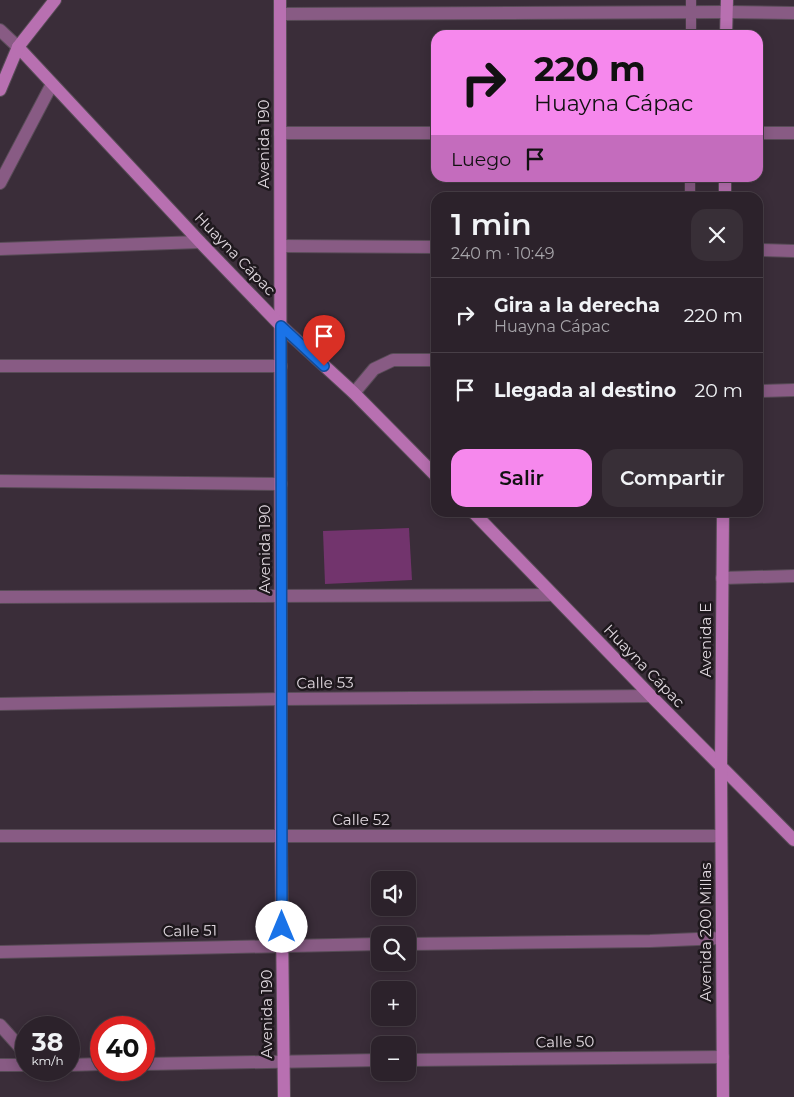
<!DOCTYPE html>
<html lang="es">
<meta charset="utf-8">
<style>
body{margin:0;font-family:Montserrat,sans-serif;background:#382f37;color:#f1f3f6;height:100vh;display:flex;flex-direction:column;font-size:19px;white-space:nowrap}
*{box-sizing:border-box;margin:0}
p{font-size:16px;color:#a6a4a9}
.icon{flex:none;width:28px;height:28px;fill:none;stroke:currentColor;stroke-width:2;stroke-linecap:round;stroke-linejoin:round}
.map{position:relative;flex:1;overflow:hidden}
.side{position:absolute;left:431px;top:192px;width:332px;height:325px;display:flex;flex-direction:column;background:#2c222b;border-radius:15px;box-shadow:0 2px 12px #0003,0 0 0 1px #483f47}
.side>*{flex:none}
.banner{position:absolute;left:431px;top:30px;width:332px;height:152px;border-radius:15px;box-shadow:0 2px 12px #0003,0 0 0 1px #483f47;background:#f688ed;color:#111;overflow:hidden}
.tools{position:absolute;left:371px;top:871px;display:grid;gap:10px}
.tools a{display:grid;place-items:center;width:45px;height:45px;border-radius:10px;background:#2c222b;box-shadow:0 2px 12px #0003,0 0 0 1px #483f47;font-size:25px}
.speed{position:absolute;left:15px;top:1016px;display:flex;gap:10px;font-size:25px;font-weight:700;text-align:center}
.speed>*{display:grid;place-content:center;width:65px;height:65px;border-radius:50%;background:#2c222b;box-shadow:0 2px 12px #0003,0 0 0 1px #483f47;line-height:1}
.speed small{font-size:12px;font-weight:400}
.speed .limit{border:8px solid #d22;background:#fff;color:#111}
.pin{position:absolute;display:grid;place-items:center;width:42px;height:42px;color:#fff;margin:-51px -21px;border-radius:50% 50% 50% 0;rotate:-45deg;box-shadow:0 0 5px #0007}
.pin .icon{rotate:45deg}
.me{position:absolute;width:55px;margin:-28px;rotate:0deg;stroke-linejoin:round;filter:drop-shadow(0 0 4px #0008)}
.turn{display:flex;align-items:center;gap:18px;height:105px;padding:0 20px;font-size:22px}
.turn .icon{width:65px;height:65px;stroke-width:2.5}
.turn b{display:block;font-size:35px;line-height:42px}
.then{display:flex;align-items:center;height:48px;padding:0 20px;background:#0003;gap:10px;font-size:19px}
.round{display:grid;place-items:center;flex:none;width:52px;height:52px;border-radius:15px;background:#382f37}
.headline{display:flex;align-items:center;justify-content:space-between;height:85px;padding:0 20px}
h1{font-size:30px;font-weight:600;line-height:38px}
.button{display:flex;gap:10px;margin-top:auto;padding:10px 20px}
.button a{flex:1;height:58px;border-radius:15px;background:#f688ed;color:#111;font-size:20px;font-weight:600;line-height:58px;text-align:center}
.button a+a{background:#382f37;color:#f1f3f6}
ul{padding:0;list-style:none}
li{display:flex;align-items:center;gap:15px;height:75px;padding:0 20px;border-top:1px solid #483f47}
li div{flex:1}
li b{display:block;font-size:19px}
li em{font-style:normal}
.map>svg:first-child{display:block}
</style>
<div class="map">
<svg width="794" height="1097" viewBox="0 0 794 1097">
<rect width="100%" height="100%" fill="#3a2d39"/>
<!-- green -->
<polygon fill="#72346d" points="409,528 412,580 325,584 323,531"/>
<g fill="none" stroke-linecap="round" stroke-linejoin="round">
<defs>
<g id="lane">
<polyline points="691,35 691,0"/>
<polyline points="690,198 690,178"/>
</g>
<g id="street">
<polyline points="280,14 727,12 794,13"/>
<polyline points="0,30 18,47"/>
<polyline points="280,133 436,133"/>
<polyline points="759,133 794,133"/>
<polyline points="0,183 52,84"/>
<polyline points="281,246 436,247"/>
<polyline points="0,249 200,242"/>
<polyline points="759,250 794,251"/>
<polyline points="0,366 281,366"/>
<polyline points="759,391 794,390"/>
<polyline points="354,393 374,369 393,360 436,360"/>
<polyline points="0,481 281,484"/>
<polyline points="722,578 794,576"/>
<polyline points="0,597 553,595"/>
<polyline points="0,704 282,699 651,696"/>
<polyline points="0,836 721,836"/>
<polyline points="408,944 650,941 722,938"/>
<polyline points="0,952 380,944"/>
<polyline points="0,1025 26,1054"/>
<polyline points="408,1060 723,1057"/>
<polyline points="144,1064 380,1060"/>
<polyline points="0,1065 26,1065"/>
<polyline points="69,1065 101,1064"/>
</g>
<g id="secondary">
<polyline points="280,0 281,836 284,1097"/>
<polyline points="726,35 727,0"/>
<polyline points="18,47 200,242 281,326 354,393 436,476"/>
<polyline points="0,90 18,47 55,0"/>
<polyline points="725,198 725,178"/>
<polyline points="473,512 651,696 794,840"/>
<polyline points="723,512 721,767 723,1097"/>
</g>
</defs>
<!-- lane casing -->
<use href="#lane" stroke="#584c57" stroke-width="11"/>
<!-- street casing -->
<use href="#street" stroke="#584c57" stroke-width="14"/>
<!-- secondary casing -->
<use href="#secondary" stroke="#584c57" stroke-width="14"/>
<!-- lane -->
<use href="#lane" stroke="#885b84" stroke-width="10"/>
<!-- street -->
<use href="#street" stroke="#885b84" stroke-width="12"/>
<!-- secondary -->
<use href="#secondary" stroke="#b870b1" stroke-width="12"/>
</g>
<g fill="none" stroke-linecap="round" stroke-linejoin="round">
<defs>
<polyline id="route" points="282,927 281,326 324,366"/>
</defs>
<!-- route casing -->
<use href="#route" stroke="#114b97" stroke-width="12"/>
<!-- route -->
<use href="#route" stroke="#1a73e8" stroke-width="9"/>
</g>
<g text-anchor="middle" stroke-width="5" stroke-linejoin="round" paint-order="stroke">
<!-- street labels -->
<g font-size="15" fill="#e0d8df" stroke="#1e181d">
<text transform="translate(264 144) rotate(-90)" y="5">Avenida 190</text>
<text transform="translate(235 254) rotate(46)" y="5">Huayna Cápac</text>
<text transform="translate(265 549) rotate(-90)" y="5">Avenida 190</text>
<text transform="translate(706 640) rotate(-90)" y="5">Avenida E</text>
<text transform="translate(644 666) rotate(46)" y="5">Huayna Cápac</text>
<text transform="translate(325 683) rotate(-1)" y="5">Calle 53</text>
<text x="361" y="825">Calle 52</text>
<text transform="translate(190 931) rotate(-1)" y="5">Calle 51</text>
<text transform="translate(706 932) rotate(-90)" y="5">Avenida 200 Millas</text>
<text transform="translate(267 1014) rotate(-90)" y="5">Avenida 190</text>
<text transform="translate(565 1042) rotate(-1)" y="5">Calle 50</text>
</g>
</g>
</svg>
<div class="tools">
<a><svg class="icon" aria-label="sound" viewBox="0 0 24 24"><path d="M4 9h4l5-4v14l-5-4H4zM17 9q2 3 0 6"/></svg></a>
<a><svg class="icon" aria-label="search" viewBox="0 0 24 24"><circle cx="10" cy="10" r="6"/><path d="M15 15l6 6"/></svg></a>
<a>+</a>
<a>−</a>
</div>
<div class="speed"><div>38<small>km/h</small></div><div class="limit">40</div></div>
<div class="pin" style="left:324px;top:366px;background:#d93025"><svg class="icon" aria-label="arrive" viewBox="0 0 24 24"><path d="M6 21V4h12l-3 4 3 4H6"/></svg></div>
<svg class="me" style="left:282px;top:927px" viewBox="-20 -20 40 40"><circle r="19" fill="#fff"/><path d="M0-13L10 11 0 6-10 11z" fill="#1a73e8"/></svg>
<div class="banner">
<div class="turn"><svg class="icon" aria-label="right" viewBox="0 0 24 24"><path d="M7 20v-9h11M14 6l5 5-5 5"/></svg><div><b>220 m</b>Huayna Cápac</div></div>
<div class="then">Luego<svg class="icon" aria-label="arrive" viewBox="0 0 24 24"><path d="M6 21V4h12l-3 4 3 4H6"/></svg></div>
</div>
<section class="side">
<div class="headline"><div><h1>1 min</h1><p>240 m · 10:49</p></div><a class="round"><svg class="icon" aria-label="close" viewBox="0 0 24 24"><path d="M6 6l12 12M18 6L6 18"/></svg></a></div>
<ul>
<li><svg class="icon" aria-label="right" viewBox="0 0 24 24"><path d="M7 20v-9h11M14 6l5 5-5 5"/></svg><div><b>Gira a la derecha</b><p>Huayna Cápac</p></div><em>220 m</em></li>
<li><svg class="icon" aria-label="arrive" viewBox="0 0 24 24"><path d="M6 21V4h12l-3 4 3 4H6"/></svg><div><b>Llegada al destino</b></div><em>20 m</em></li>
</ul>
<div class="button"><a>Salir</a><a>Compartir</a></div>
</section>
</div>
